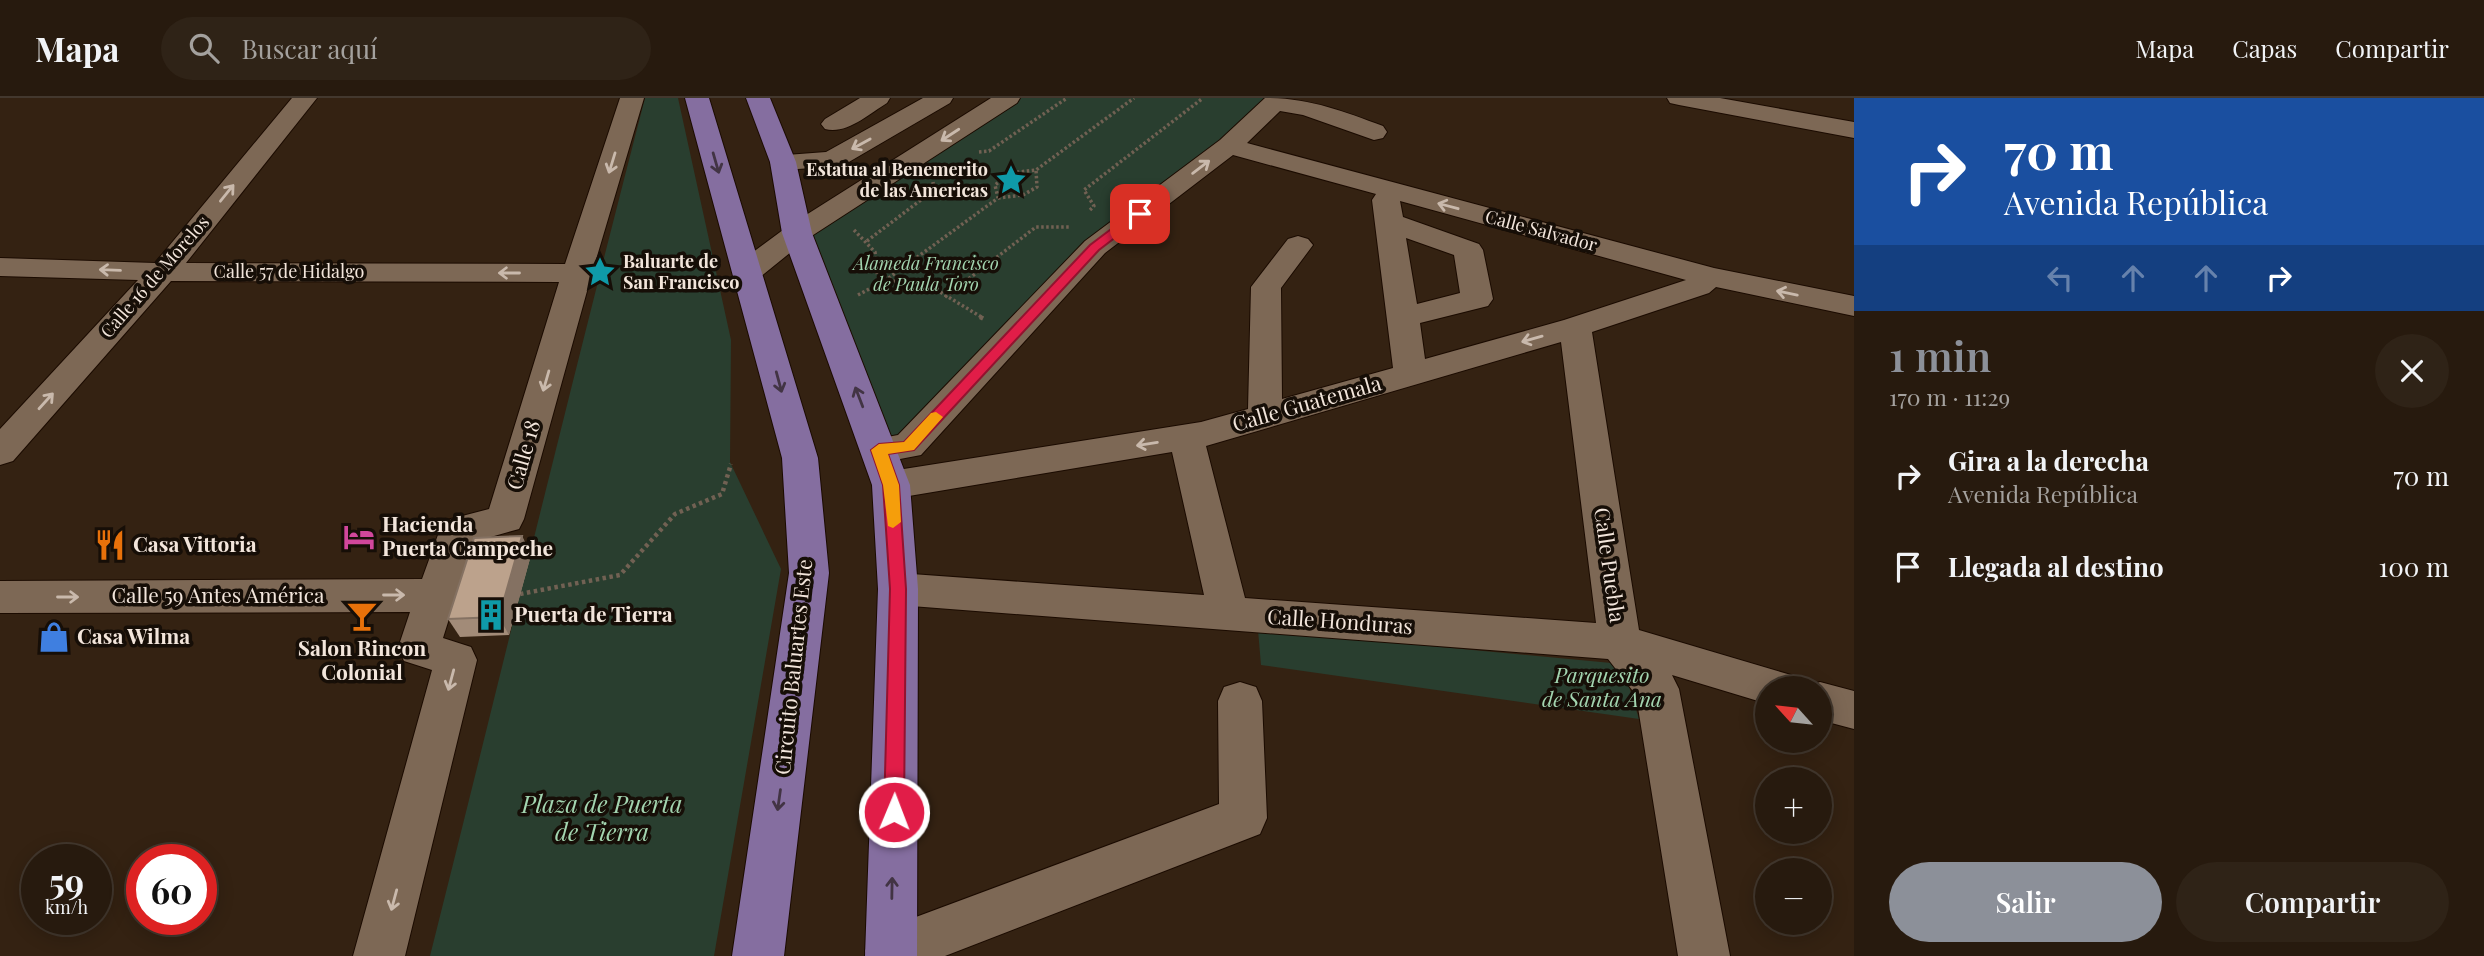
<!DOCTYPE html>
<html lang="es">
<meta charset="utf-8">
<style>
body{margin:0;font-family:"Playfair Display",serif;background:#2f2317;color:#f1f3f6;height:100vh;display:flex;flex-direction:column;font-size:26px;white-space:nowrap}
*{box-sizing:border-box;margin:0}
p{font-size:23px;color:#a4a19e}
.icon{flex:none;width:38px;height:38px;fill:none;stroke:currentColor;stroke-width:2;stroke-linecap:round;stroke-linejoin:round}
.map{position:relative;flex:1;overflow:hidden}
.panel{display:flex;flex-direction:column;background:#271a0e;width:630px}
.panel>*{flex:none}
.guide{background:#1a4fa0;color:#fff;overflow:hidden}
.needle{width:46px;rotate:297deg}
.fabs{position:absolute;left:1755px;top:578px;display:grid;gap:14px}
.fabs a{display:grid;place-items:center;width:77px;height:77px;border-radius:50%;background:#271a0e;box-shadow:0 4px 18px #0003,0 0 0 2px #43382e;font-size:35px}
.speed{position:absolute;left:21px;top:746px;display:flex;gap:14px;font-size:35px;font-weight:700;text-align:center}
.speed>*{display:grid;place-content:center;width:91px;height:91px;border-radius:50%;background:#271a0e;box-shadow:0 4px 18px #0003,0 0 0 2px #43382e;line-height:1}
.speed small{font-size:18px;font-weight:400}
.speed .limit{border:10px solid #d22;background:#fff;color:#111}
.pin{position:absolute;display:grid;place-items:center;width:60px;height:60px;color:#fff;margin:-30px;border-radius:14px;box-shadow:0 4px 10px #0006}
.me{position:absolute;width:77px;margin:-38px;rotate:1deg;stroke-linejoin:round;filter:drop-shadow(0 0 5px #0008)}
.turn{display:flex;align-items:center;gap:24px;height:147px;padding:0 35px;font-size:32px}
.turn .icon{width:91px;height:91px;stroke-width:2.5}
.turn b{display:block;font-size:49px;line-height:60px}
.lanes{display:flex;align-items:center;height:66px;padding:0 35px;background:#0003;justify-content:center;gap:35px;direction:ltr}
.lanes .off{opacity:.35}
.round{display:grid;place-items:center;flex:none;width:74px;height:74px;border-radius:37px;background:#2f2317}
.headline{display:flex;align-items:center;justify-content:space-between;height:119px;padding:0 35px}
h1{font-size:42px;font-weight:600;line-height:52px;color:#8c9099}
.primary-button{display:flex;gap:14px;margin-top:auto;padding:14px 35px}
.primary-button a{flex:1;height:80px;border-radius:42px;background:#8c9099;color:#fff;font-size:28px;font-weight:600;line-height:80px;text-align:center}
.primary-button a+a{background:#2f2317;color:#f1f3f6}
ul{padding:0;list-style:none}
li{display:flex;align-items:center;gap:21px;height:91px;padding:0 35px}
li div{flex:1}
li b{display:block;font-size:26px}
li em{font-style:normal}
header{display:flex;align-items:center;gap:42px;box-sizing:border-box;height:98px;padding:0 35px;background:#271a0e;border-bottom:2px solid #43382e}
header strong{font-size:33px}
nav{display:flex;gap:38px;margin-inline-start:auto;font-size:24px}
.search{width:490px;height:63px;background:#2f2317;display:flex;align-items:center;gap:18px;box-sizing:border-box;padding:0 24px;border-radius:38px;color:#a4a19e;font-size:26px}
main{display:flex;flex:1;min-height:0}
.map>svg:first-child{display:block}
</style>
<header>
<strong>Mapa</strong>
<div class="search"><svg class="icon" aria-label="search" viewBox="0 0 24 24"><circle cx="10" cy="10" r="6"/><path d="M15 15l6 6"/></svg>Buscar aquí</div>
<nav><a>Mapa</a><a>Capas</a><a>Compartir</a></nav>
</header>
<main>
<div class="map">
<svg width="1854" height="858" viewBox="0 0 1854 858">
<rect width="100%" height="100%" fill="#342212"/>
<!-- green -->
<g fill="#293e2f">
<path d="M645,0H678L731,242L730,364L781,471L714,858H430C502,572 571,285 645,0Z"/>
<polygon points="1008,0 1279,0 1229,48 1095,149 908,348 879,352 797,135"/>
<polygon points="1258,532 1622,566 1639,621 1261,567"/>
</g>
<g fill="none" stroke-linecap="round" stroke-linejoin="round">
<defs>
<g id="minor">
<polygon points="292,0 317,0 186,165 565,166 620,0 644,0 592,175 524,421 519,431 473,444 443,540 471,549 477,562 405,858 353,858 432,572 404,563 398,550 410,514 0,515 0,483 422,481 443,423 489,411 559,184 171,183 13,363 0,367 0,331 138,182 0,178 0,160 155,165"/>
<path d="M860,0H890L887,5C869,16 846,37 825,31L821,26L825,21Z"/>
<polygon points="923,0 953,0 950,5 842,68 783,72 773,70 770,64 773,58 826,54"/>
<polygon points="991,0 1020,0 1017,5 807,141 759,180 748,182 737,180 733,173 737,166 787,129"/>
<path d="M1265,0C1310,0 1342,13 1383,28L1387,34L1383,40L1374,42L1303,17L1280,13L1247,45L1714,170L1854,198V218L1716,189L1709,195L1592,234L1639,532L1791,577L1798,590H1768V606L1672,577L1679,591L1730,858H1678L1636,597L1608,561L898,507L884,503L878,491L884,479L898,475L1204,497L1172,354L891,401L878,397L872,387L878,377L891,373L1201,324L1248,311L1251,189L1288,141L1298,138L1308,141L1313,147L1281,190L1282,301L1393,270L1372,102L1376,96L1233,57L1105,155L921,357L879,365L866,361L861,352L866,343L898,337L1085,143L1220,42ZM1400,103L1686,182L1564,222L1425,261L1420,225L1488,208L1493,201L1483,152L1479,146L1403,119ZM1406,140L1454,157L1460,195L1417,206ZM1561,244L1596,525L1245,500L1206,348Z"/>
<polygon points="1667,0 1720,0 1854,24 1854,40 1679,7 1670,5"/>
<polygon points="1240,584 1256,589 1262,603 1267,720 1260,736 945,858 867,858 865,853 873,835 1219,706 1218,603 1224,589"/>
<polygon points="1820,584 1854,593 1854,631 1820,622 1820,590 1804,590"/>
</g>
<g id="major">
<polygon points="685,0 709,0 818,360 829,475 784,858 732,858 789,475 782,360"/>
<polygon points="746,0 770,0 796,64 812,135 910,387 918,491 917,858 865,858 878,491 872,387 782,135 770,64"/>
</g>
</defs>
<!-- minor casing -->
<use href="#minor" stroke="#1b0b00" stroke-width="2"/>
<!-- major casing -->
<use href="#major" stroke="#1b0b00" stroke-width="2"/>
<!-- path-far1 -->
<g stroke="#716153" stroke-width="3.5" stroke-dasharray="2.5 2.5" stroke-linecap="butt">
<polyline points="979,54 989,53 1067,0"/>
<polyline points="998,100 1023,97 1037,89 1036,72"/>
<polyline points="1090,112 1094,108 1084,92 1203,0"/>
<polyline points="854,132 875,154 877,176 907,188 930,188 983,220"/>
<polyline points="867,143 934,92 933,84"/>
<polyline points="858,197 886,182 998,100 995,87 1010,75 1036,72 1134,0"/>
<polyline points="945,199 1036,129 1071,129"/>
</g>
<!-- path -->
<g stroke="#716153" stroke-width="4.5" stroke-dasharray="3.5 3.5" stroke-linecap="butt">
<polyline points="980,219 984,221"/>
<polyline points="520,496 620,477 675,416 722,396 731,366"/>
</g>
<!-- minor -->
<use href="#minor" fill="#7d6855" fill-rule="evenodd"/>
<!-- major -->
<use href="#major" fill="#856ea0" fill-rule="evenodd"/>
</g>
<!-- wall -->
<polygon fill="#a28b78" points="522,438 531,457 509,537 460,539 448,521"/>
<!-- shaded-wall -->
<polygon fill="#847162" points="522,438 531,457 509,537 499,519"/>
<!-- building -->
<polygon fill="#bca28c" stroke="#847162" stroke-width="2" points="522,438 499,519 448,521 474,440"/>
<!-- one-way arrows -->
<defs><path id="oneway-shaft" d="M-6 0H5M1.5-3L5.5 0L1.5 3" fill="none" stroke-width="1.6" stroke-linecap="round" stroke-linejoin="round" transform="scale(1.75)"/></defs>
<g stroke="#c9b9ac">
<use href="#oneway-shaft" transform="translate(950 37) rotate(147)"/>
<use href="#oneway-shaft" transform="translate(861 46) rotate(151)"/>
<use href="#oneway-shaft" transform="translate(612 65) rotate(107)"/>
<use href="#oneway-shaft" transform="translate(1201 69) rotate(-37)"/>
<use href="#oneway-shaft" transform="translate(227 95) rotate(-51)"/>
<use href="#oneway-shaft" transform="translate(1448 108) rotate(-165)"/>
<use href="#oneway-shaft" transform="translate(110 172) rotate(-178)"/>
<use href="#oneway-shaft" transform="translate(509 175) rotate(-180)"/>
<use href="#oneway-shaft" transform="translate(1787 195) rotate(-168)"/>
<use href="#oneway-shaft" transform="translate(1532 241) rotate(164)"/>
<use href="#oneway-shaft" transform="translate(546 283) rotate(106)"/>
<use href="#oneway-shaft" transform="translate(46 303) rotate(-48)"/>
<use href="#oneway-shaft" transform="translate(1147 346) rotate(171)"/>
<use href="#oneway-shaft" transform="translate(394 497)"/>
<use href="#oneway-shaft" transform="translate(68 499)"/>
<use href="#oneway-shaft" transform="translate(451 582) rotate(105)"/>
<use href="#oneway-shaft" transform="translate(394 802) rotate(105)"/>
</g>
<g stroke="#423444">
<use href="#oneway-shaft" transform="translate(716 65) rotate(74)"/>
<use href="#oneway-shaft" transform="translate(779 284) rotate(75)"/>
<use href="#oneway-shaft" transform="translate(859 299) rotate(-111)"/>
<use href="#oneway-shaft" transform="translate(779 702) rotate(98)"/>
<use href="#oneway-shaft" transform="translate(892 790) rotate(-89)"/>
</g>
<!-- route -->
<polygon fill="#e11d48" stroke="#92132f" stroke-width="2" points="1135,113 1146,116 1099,152 914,352 888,356 899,387 906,491 904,714 901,721 894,723 887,721 884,714 890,491 883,387 871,352 879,346 904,344 1090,147"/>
<!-- slow -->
<polygon fill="#f59e0b" points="936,314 943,319 914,352 888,356 899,387 901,424 893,430 888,428 883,387 871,352 879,346 904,344 931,315"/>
<!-- icons -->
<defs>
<symbol id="sight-bare" viewBox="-9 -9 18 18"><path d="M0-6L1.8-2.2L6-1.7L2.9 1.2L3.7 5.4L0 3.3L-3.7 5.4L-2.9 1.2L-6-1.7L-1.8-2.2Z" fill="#0f9aa8" stroke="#160e07" stroke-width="2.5" paint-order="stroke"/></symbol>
<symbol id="hotel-bare" viewBox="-9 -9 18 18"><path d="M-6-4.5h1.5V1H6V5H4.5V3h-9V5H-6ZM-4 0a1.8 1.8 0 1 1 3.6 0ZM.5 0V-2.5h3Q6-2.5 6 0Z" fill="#d1479c" stroke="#160e07" stroke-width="2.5" paint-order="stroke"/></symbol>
<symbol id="restaurant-bare" viewBox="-9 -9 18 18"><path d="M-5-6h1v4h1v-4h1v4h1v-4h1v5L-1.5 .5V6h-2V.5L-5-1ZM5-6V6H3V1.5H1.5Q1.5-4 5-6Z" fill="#e8710a" stroke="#160e07" stroke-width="2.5" paint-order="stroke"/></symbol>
<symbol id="building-bare" viewBox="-9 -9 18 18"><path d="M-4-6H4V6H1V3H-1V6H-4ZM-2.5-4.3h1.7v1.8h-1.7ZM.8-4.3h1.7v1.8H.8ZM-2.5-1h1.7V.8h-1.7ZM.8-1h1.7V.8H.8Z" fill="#0f9aa8" stroke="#160e07" stroke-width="2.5" paint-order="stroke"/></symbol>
<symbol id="bar-bare" viewBox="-9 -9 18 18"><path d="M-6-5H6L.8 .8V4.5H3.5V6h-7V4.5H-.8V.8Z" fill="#e8710a" stroke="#160e07" stroke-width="2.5" paint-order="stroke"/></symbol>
<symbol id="shop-bare" viewBox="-9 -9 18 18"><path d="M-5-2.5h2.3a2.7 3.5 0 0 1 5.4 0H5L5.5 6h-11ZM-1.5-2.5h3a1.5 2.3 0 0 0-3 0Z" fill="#3f7fe0" stroke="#160e07" stroke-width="2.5" paint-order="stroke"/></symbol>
</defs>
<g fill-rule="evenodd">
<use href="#sight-bare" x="989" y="60" width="44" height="44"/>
<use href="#sight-bare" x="578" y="152" width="44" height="44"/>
<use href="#hotel-bare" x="337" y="417" width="44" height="44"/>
<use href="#restaurant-bare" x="88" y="425" width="44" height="44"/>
<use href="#building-bare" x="469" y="495" width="44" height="44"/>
<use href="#bar-bare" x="340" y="496" width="44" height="44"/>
<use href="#shop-bare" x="32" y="517" width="44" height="44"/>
</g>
<g text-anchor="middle" stroke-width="7" stroke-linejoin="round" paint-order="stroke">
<!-- far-poi labels -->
<g font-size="18" font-weight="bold" fill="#f2e5db" stroke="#160e07" text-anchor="end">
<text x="988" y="78">Estatua al Benemerito<tspan x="988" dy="21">de las Americas</tspan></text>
<text x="623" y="170" text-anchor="start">Baluarte de<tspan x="623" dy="21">San Francisco</tspan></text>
</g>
<!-- far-street labels -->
<g font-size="18" fill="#f2e5db" stroke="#160e07">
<text transform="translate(1541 133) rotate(15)" y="6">Calle Salvador</text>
<text x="289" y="180">Calle 57 de Hidalgo</text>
<text transform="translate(155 179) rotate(-49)" y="6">Calle 16 de Morelos</text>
</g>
<!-- far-park labels -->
<g font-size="18" font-style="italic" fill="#a3d5b0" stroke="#160e07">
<text x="926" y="172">Alameda Francisco<tspan x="926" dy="21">de Paula Toro</tspan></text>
</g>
<!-- street labels -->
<g font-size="21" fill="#f2e5db" stroke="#160e07">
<text transform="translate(1307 306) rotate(-16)" y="7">Calle Guatemala</text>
<text transform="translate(524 357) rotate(-74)" y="7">Calle 18</text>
<text transform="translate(1609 467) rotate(82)" y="7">Calle Puebla</text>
<text x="218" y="505">Calle 59 Antes América</text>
<text transform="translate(1340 524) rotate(4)" y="7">Calle Honduras</text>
<text transform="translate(794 569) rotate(-84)" y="7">Circuito Baluartes Este</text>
</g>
<!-- poi labels -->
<g font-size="21" font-weight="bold" fill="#f2e5db" stroke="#160e07" text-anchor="start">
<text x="382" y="434">Hacienda<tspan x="382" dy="24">Puerta Campeche</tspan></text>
<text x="133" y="454">Casa Vittoria</text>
<text x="514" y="524">Puerta de Tierra</text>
<text x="77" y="546">Casa Wilma</text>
<text x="362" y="558" text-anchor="middle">Salon Rincon<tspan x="362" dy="24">Colonial</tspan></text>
</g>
<!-- park labels -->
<g font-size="21" font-style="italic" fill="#a3d5b0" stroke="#160e07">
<text x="1602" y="585">Parquesito<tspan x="1602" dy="24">de Santa Ana</tspan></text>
</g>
<!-- near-park labels -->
<g font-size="24" font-style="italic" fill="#a3d5b0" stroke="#160e07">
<text x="602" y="715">Plaza de Puerta<tspan x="602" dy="28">de Tierra</tspan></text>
</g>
</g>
</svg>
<div class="fabs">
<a><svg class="needle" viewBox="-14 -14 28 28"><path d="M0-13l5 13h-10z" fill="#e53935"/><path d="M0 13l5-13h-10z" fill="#a4a19e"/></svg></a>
<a>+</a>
<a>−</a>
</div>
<div class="speed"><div>59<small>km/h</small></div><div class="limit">60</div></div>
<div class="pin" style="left:1140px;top:116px;background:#d93025"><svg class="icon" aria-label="arrive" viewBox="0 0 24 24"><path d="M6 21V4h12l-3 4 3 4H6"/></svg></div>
<svg class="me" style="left:894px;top:714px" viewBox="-20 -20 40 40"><circle r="17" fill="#e11d48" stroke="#fff" stroke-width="3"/><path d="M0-11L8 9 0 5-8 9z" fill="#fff"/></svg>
</div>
<section class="panel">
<div class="guide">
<div class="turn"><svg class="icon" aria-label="right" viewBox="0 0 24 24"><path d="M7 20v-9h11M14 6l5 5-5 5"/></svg><div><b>70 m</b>Avenida República</div></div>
<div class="lanes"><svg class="icon off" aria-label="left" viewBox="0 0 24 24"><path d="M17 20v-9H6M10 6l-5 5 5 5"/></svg><svg class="icon off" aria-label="ahead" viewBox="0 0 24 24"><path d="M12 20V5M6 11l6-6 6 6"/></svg><svg class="icon off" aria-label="ahead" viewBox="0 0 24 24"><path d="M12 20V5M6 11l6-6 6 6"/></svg><svg class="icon" aria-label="right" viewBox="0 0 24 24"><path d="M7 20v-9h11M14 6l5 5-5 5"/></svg></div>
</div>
<div class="headline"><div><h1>1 min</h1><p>170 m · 11:29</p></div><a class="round"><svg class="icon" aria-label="close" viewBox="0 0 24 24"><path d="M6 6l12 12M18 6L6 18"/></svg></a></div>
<ul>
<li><svg class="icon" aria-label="right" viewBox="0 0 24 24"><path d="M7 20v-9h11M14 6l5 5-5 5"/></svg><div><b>Gira a la derecha</b><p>Avenida República</p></div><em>70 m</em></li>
<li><svg class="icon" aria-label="arrive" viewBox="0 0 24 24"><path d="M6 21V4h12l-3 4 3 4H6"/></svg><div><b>Llegada al destino</b></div><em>100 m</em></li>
</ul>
<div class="primary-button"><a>Salir</a><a>Compartir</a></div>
</section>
</main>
